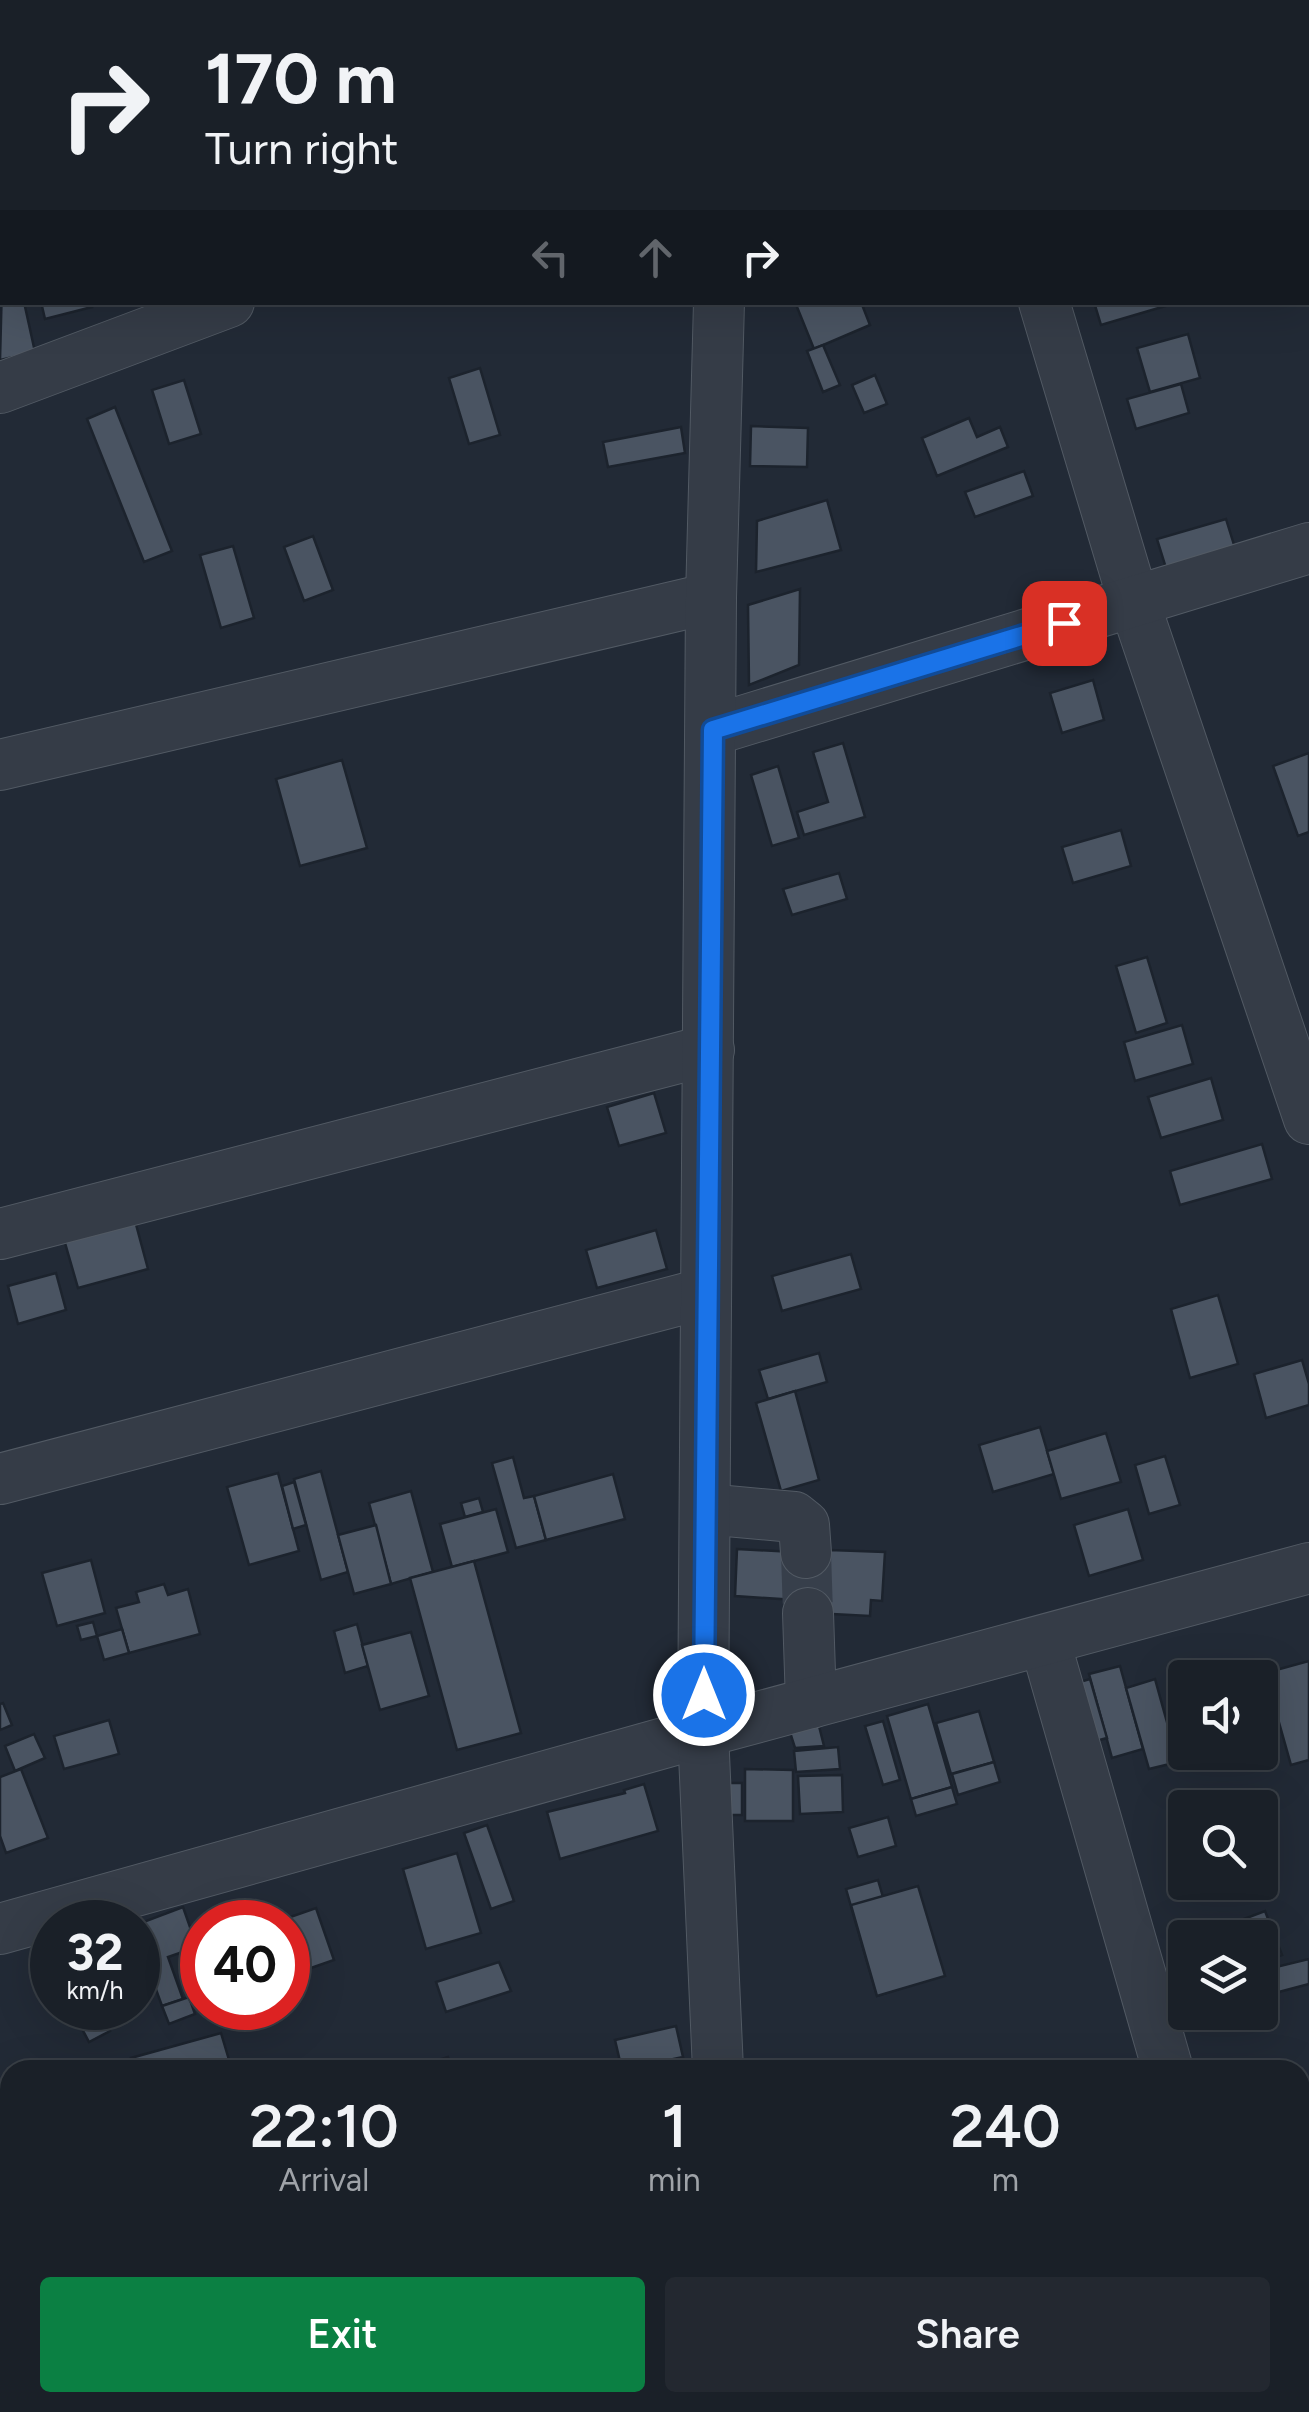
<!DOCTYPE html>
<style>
body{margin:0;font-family:Figtree,sans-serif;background:#232830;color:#f1f3f6;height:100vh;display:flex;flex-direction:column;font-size:38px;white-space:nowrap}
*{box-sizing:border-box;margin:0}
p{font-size:32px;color:#9fa3a8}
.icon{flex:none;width:55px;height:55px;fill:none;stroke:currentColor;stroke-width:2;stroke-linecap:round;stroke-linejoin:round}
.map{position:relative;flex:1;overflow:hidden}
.sheet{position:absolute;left:0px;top:2060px;width:1310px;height:352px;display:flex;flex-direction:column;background:#1a2028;border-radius:30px 30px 0 0;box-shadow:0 10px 40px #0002,0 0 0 2px #383e45}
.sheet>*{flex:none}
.top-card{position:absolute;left:0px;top:0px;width:1310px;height:305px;box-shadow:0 10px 40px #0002,0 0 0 2px #383e45;background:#1a2028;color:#f1f3f6;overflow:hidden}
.tools{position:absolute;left:1168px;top:1660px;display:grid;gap:20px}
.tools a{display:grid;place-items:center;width:110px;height:110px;border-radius:10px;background:#1a2028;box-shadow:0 10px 40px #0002,0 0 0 2px #383e45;font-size:50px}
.speed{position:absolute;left:30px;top:1900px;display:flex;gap:20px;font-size:50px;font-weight:700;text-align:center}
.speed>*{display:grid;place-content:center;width:130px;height:130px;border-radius:50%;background:#1a2028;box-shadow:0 10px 40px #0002,0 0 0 2px #383e45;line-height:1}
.speed small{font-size:25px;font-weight:400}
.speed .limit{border:15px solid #d22;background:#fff;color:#111}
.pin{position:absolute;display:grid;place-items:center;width:85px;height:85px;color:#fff;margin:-42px;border-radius:20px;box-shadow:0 5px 15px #0006}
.me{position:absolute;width:110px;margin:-55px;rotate:0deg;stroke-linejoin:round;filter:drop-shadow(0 0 8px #0008)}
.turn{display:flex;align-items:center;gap:35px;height:210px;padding:0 40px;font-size:45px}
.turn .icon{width:130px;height:130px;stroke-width:2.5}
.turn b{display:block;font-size:70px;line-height:85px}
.lanes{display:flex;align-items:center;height:95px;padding:0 40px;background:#0003;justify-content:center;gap:50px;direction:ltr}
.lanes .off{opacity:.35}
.eta{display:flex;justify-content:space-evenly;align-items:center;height:170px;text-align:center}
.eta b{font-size:60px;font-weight:600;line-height:70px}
.action{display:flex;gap:20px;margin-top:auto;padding:20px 40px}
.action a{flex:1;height:115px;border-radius:10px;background:#0b8043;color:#fff;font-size:40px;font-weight:600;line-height:115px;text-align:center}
.action a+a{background:#232830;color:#f1f3f6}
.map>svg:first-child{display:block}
</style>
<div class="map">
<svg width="1309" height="2412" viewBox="0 0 1309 2412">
<rect width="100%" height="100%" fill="#222a36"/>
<!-- building -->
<g fill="#4a5462" stroke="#1c232d" stroke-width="2.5">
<polygon points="2,283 2,302 24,302 35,352 0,360"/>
<polygon points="41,302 91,302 92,307 45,319"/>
<polygon points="795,302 861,302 870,325 814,349"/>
<polygon points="1094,302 1179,302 1101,325"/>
<polygon points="1188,334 1200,378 1150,392 1137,348"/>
<polygon points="823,345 840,385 823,392 807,351"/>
<polygon points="480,368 500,435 469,444 449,378"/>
<polygon points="875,375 887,404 864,413 852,385"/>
<polygon points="184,380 201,434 169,444 152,390"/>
<polygon points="1181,384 1189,413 1136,429 1127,399"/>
<polygon points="115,407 172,551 144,562 87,419"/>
<polygon points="969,418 977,437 1000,427 1008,447 937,476 922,438"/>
<polygon points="751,426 808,428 807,467 750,466"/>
<polygon points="681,427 685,453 608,467 603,442"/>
<polygon points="1024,471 1033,496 975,517 965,492"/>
<polygon points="827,500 841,550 756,572 757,521"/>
<polygon points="1226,519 1235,548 1166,568 1157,539"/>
<polygon points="313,536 333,590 304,601 284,547"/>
<polygon points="233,546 254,618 221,628 200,555"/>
<polygon points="800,589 799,665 749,685 748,605"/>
<polygon points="1093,680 1104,720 1062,733 1050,693"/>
<polygon points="843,743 865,817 804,835 797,812 828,802 813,752"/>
<polygon points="1309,753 1309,832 1298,836 1273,766"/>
<polygon points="342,760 367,848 300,866 276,779"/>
<polygon points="778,766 799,838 772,846 751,775"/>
<polygon points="1121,830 1131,866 1073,883 1062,847"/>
<polygon points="839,873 847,899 792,915 783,889"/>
<polygon points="1147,957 1167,1023 1136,1033 1116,966"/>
<polygon points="1182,1025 1193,1064 1135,1081 1124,1042"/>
<polygon points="1211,1078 1223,1120 1161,1138 1148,1097"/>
<polygon points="654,1093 666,1133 619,1146 607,1107"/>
<polygon points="1262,1144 1272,1179 1180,1205 1170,1171"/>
<polygon points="134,1217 148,1269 78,1288 63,1236"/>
<polygon points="656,1230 667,1269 597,1288 586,1250"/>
<polygon points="851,1254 861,1289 782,1311 772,1276"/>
<polygon points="56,1273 66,1310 18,1324 8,1286"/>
<polygon points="1218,1295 1238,1364 1190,1378 1171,1309"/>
<polygon points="819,1353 827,1382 768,1399 759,1370"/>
<polygon points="1302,1360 1309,1384 1309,1405 1266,1418 1254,1374"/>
<polygon points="795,1391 819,1480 781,1491 756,1403"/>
<polygon points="1040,1427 1054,1474 993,1492 979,1445"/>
<polygon points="1106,1433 1121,1482 1061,1499 1047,1451"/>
<polygon points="1165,1456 1180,1505 1149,1514 1135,1465"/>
<polygon points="513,1457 524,1498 534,1496 546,1540 516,1548 492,1463"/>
<polygon points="321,1471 348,1572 321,1580 294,1479"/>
<polygon points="278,1473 299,1551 249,1565 227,1487"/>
<polygon points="613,1474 625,1519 546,1540 534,1496"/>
<polygon points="294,1482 306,1525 293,1529 282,1486"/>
<polygon points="411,1491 433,1572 391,1584 369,1503"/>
<polygon points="479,1498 483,1512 465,1517 461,1503"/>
<polygon points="496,1509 508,1552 452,1567 440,1524"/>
<polygon points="1128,1509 1143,1560 1089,1576 1074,1525"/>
<polygon points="376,1525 391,1584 354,1594 338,1535"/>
<polygon points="737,1549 830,1554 830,1550 885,1552 882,1601 871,1600 870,1616 794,1612 795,1600 735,1596"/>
<polygon points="91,1560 105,1613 57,1626 42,1573"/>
<polygon points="474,1561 521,1733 457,1750 410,1578"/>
<polygon points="164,1584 168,1595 188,1589 200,1634 129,1653 116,1608 139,1602 136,1592"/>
<polygon points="93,1622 97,1636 81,1640 77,1626"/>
<polygon points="357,1624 368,1666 345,1673 334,1631"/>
<polygon points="122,1629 129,1653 104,1660 97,1636"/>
<polygon points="411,1632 429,1696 380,1710 362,1645"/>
<polygon points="1309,1661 1309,1760 1291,1765 1265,1673"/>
<polygon points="1120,1666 1143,1749 1112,1758 1089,1674"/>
<polygon points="1090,1679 1107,1738 1092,1742 1076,1683"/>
<polygon points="1155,1679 1178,1762 1149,1769 1126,1688"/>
<polygon points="3,1703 12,1725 0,1730 0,1704"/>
<polygon points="928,1704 952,1787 911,1799 887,1716"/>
<polygon points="979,1711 994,1762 951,1774 936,1723"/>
<polygon points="817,1718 824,1746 795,1748 788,1726"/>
<polygon points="109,1720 119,1754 64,1769 54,1736"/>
<polygon points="883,1721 900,1780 883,1785 865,1726"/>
<polygon points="34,1734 45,1758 15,1771 5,1746"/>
<polygon points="838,1747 840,1769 796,1772 794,1751"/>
<polygon points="994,1762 1000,1782 958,1795 952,1774"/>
<polygon points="21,1769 48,1838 6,1853 0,1836 0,1777"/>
<polygon points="745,1769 793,1770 793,1821 745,1821"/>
<polygon points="842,1775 843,1812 800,1814 798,1776"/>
<rect x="727" y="1783" width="15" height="32"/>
<polygon points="644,1784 658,1831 560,1859 547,1812 625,1793 624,1790"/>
<polygon points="952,1787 957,1804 916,1816 911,1799"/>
<polygon points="888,1817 896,1846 858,1857 849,1828"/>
<polygon points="487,1825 514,1901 491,1909 464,1833"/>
<polygon points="457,1853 481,1933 426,1949 403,1869"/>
<polygon points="878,1880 909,1986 877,1996 846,1889"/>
<polygon points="918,1886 945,1976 877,1996 851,1905"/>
<polygon points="183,1907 197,1947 168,1957 183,1999 162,2006 138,1940 138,1924"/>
<polygon points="316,1908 334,1960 288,1976 288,1922 276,1922"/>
<polygon points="1265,1911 1282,1955 1260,1963 1260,1938 1193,1938"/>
<polygon points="1309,1959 1309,1984 1260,1997 1260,1971"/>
<polygon points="499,1962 511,1991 446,2012 436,1982"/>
<polygon points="189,1997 195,2014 169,2024 162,2006"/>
<polygon points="71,2008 98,2008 110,2031 89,2042"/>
<polygon points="676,2026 683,2057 622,2070 615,2040"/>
<polygon points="221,2033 232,2070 218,2070 215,2060 181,2070 134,2070 131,2058"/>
<polygon points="448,2057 452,2070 404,2070"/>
<polygon points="1309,2125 1309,2174 1300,2177 1300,2127"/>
<polygon points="58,2402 95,2402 96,2412 59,2412"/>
<polygon points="450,2402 483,2402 486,2412 416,2412"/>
</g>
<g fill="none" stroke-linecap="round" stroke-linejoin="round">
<!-- minor-tunnel -->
<polyline stroke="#373f4b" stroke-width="50" stroke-dasharray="50 25" stroke-linecap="butt" points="806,1553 808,1613"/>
<defs>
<g id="minor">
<polyline points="722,0 722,2"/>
<polyline points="1091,2 1099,0"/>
<polyline points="1044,302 1134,602 1309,1119"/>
<polyline points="0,388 229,302"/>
<polyline points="713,730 1309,548"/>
<polyline points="0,765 711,598"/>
<polyline points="0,1234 709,1050"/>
<polyline points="0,1479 706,1293"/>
<polyline points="705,1509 794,1517 804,1525 806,1553"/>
<polyline points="808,1613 811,1703"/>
<polyline points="1045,1642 1168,2070"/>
<polyline points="0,1929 703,1732 1309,1568"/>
<polyline points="718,2070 703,1732 711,598 719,302"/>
<polyline points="0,2337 10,2334"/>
<polyline points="1300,2388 1309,2386"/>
<polyline points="263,2402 268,2412"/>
<polyline points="775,2402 777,2412"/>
<polyline points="1211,2412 1247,2402"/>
</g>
</defs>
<!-- minor casing -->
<use href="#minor" stroke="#525a64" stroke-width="52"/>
<!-- minor -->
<use href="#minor" stroke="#353c47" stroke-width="50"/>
</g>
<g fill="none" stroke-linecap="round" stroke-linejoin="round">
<defs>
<polyline id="route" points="704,1695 713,730 1064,623"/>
</defs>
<!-- route casing -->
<use href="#route" stroke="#114b97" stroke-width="25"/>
<!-- route -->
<use href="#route" stroke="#1a73e8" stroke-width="18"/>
</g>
</svg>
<div class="tools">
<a><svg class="icon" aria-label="sound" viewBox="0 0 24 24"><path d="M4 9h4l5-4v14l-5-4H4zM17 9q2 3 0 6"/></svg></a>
<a><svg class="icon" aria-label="search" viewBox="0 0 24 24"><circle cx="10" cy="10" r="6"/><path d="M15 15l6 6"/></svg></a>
<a><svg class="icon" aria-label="layers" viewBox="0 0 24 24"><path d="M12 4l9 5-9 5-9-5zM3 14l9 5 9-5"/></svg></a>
</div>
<div class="speed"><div>32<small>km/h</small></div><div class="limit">40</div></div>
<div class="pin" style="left:1064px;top:623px;background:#d93025"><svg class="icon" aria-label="arrive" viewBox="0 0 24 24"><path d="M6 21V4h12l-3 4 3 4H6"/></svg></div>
<svg class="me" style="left:704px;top:1695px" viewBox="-20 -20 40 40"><circle r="17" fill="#1a73e8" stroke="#fff" stroke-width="3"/><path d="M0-11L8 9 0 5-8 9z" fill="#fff"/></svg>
<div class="top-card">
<div class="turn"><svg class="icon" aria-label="right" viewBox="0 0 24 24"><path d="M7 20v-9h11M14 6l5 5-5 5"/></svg><div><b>170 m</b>Turn right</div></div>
<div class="lanes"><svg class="icon off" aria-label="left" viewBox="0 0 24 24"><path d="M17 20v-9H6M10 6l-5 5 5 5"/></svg><svg class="icon off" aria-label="ahead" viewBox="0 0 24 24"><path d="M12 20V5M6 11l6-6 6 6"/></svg><svg class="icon" aria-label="right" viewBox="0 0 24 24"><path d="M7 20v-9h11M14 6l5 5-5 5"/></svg></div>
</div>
<section class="sheet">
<div class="eta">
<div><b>22:10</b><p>Arrival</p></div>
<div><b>1</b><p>min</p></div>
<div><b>240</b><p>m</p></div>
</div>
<div class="action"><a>Exit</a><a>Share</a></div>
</section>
</div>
